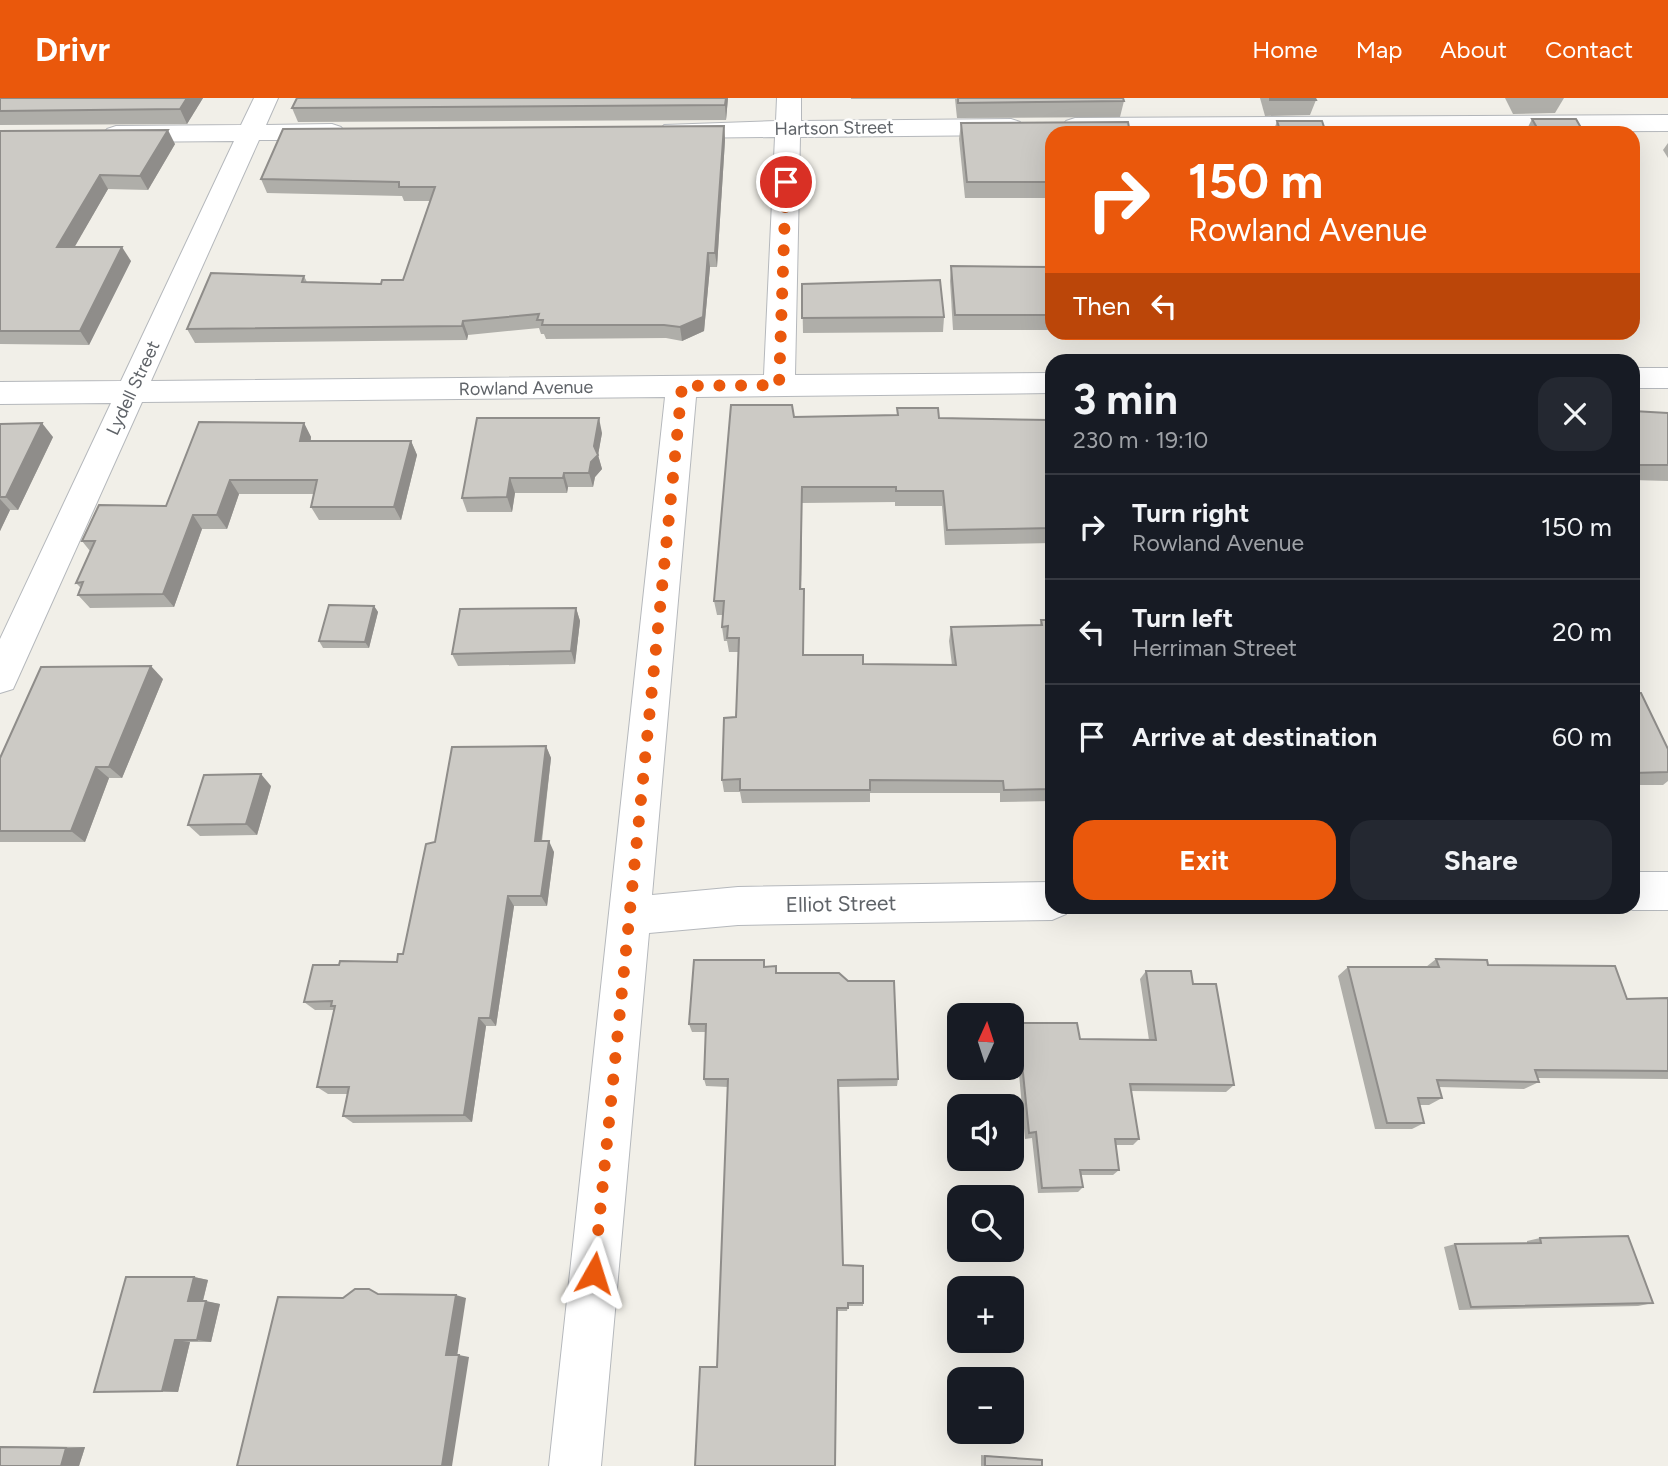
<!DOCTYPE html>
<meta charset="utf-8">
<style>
body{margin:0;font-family:Figtree,sans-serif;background:#242831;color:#f1f3f6;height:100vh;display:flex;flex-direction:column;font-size:26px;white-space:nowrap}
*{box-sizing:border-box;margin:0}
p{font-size:23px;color:#9ea1a6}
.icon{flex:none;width:38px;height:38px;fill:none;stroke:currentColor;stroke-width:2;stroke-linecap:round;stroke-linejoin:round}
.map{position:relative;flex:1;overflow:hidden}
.panel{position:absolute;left:1045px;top:256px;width:595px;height:560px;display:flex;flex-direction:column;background:#171b24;border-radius:21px;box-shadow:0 7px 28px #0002}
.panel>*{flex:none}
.banner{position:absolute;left:1045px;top:28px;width:595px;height:214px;border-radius:21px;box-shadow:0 7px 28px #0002;background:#ea580c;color:#fff;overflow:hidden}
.needle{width:46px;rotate:3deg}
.tools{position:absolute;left:947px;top:905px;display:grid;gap:14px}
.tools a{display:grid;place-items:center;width:77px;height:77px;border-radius:14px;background:#171b24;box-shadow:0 7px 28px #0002;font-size:35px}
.pin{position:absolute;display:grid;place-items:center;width:60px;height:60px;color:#fff;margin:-30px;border:4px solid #fff;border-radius:50%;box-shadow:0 2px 7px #0007}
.me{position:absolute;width:77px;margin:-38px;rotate:6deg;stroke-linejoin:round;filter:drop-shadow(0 0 5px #0008)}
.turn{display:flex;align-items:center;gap:24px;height:147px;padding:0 28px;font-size:32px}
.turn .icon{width:91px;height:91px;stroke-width:2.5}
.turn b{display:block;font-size:49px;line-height:60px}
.then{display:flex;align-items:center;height:66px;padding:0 28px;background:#0003;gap:14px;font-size:26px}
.round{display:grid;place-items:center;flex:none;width:74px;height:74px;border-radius:21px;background:#242831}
.overview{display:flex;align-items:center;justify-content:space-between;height:119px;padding:0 28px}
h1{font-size:42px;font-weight:700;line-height:52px}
.action{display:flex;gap:14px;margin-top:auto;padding:14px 28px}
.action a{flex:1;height:80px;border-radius:21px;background:#ea580c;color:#fff;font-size:28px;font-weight:700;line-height:80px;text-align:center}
.action a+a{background:#242831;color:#f1f3f6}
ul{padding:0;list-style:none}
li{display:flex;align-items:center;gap:21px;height:105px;padding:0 28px;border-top:2px solid #363941}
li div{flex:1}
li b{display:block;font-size:26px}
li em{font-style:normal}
header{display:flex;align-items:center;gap:42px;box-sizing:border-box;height:98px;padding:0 35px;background:#ea580c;color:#fff}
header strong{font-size:33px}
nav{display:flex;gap:38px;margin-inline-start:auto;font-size:24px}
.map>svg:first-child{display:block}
</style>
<header>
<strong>Drivr</strong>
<nav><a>Home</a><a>Map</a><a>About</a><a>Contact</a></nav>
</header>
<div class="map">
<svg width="1668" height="1368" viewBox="0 0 1668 1368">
<rect width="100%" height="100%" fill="#f1efe8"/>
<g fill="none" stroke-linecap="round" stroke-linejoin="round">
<defs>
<g id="street">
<polygon points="254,0 278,0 266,27 332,26 341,29 345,34 341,39 332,42 259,42 151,283 764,277 775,39 673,40 664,37 660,32 664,27 776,23 777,0 801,0 801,23 1011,21 1020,24 1024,29 1020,34 1011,37 800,39 795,277 1052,275 1052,295 696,299 652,797 738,789 1052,784 1052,808 1070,808 1066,816 1052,822 738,827 649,835 601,1368 549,1368 665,299 142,304 18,580 13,591 0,595 0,541 111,305 0,306 0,284 121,283 234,43 116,44 107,41 103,36 107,31 116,28 241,27"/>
<polygon points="1668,17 1668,33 1073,35 1062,28 1066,23 1075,20"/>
<rect x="1633" y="270" width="35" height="20"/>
<polygon points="1633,774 1668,774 1668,812 1633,812 1625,808 1633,808"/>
</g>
</defs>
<!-- street casing -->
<use href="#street" stroke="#b5b8bc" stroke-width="2"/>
<!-- street -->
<use href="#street" fill="#fff" fill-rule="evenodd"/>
</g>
<!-- wall -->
<g fill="#afaea9">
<polygon points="0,0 203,0 187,26 0,27"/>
<polygon points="728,0 726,22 298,24 292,10"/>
<polygon points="851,0 1123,0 1124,3 1120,19 957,20 955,1 851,1"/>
<polygon points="1260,0 1315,0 1316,2 1310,17 1265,18"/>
<polygon points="1505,0 1564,0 1555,15 1513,16"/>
<polygon points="1532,21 1584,35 1525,35"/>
<polygon points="1277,23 1326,35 1273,35"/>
<polygon points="961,25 1052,35 1052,100 965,100 959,41"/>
<polygon points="724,28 725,42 717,169 710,169 704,233 682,243 666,240 546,241 544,236 541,236 539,230 468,237 467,242 195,245 187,231 304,178 307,184 381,186 403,182 430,103 404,103 402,98 267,95 261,81"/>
<polygon points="0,33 175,46 148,92 108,91 74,149 131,163 89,247 0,246"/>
<polygon points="1668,45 1668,60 1663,52"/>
<polygon points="951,168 1052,169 1052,232 953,232 950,183"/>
<polygon points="802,186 944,219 943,234 803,235"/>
<polygon points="897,310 939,320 1047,322 1048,315 1052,315 1052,445 945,447 942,408 895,408 895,404 802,405 801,491 804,491 804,557 863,566 952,567 949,543 951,529 1040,527 1041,522 1052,522 1052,703 1000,704 1000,695 870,695 870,704 742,705 740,694 724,694 722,682 736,619 738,554 729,554 727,543 724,543 722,529 723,517 717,517 714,503 794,319 897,317"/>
<polygon points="1633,313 1668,315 1668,383 1633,382"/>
<polygon points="304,325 311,339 311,343 411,343 417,357 401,422 319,422 311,409 314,396 239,396 227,431 202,431 174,509 90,510 78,497 81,490 76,485 90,453 82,443 166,408"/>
<polygon points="0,326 53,339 18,412 10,412 0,433"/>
<polygon points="602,335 598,357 602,371 595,379 593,389 568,389 567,395 515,395 512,414 467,414 462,400"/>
<polygon points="374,508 378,514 369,550 323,550 319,543"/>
<polygon points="576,510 580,523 575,566 458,568 452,556"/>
<polygon points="163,581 122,680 109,680 85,744 0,744 0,660"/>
<polygon points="1633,595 1668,651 1668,683 1663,687 1633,687"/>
<polygon points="546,648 551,660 542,743 554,754 547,808 514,808 496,928 486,928 472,1024 353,1025 343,1018 348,996 328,996 317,989 334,912 315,912 304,904 339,867 397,864 403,856 435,744"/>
<polygon points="271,688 257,737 200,738 188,727"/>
<polygon points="1436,861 1488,867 1627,901 1668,900 1668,981 1537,980 1539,984 1524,991 1439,989 1442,1000 1429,1007 1419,1007 1424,1025 1412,1031 1375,1031 1338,878 1348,869 1426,869"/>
<polygon points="764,862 765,869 776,868 777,875 898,981 897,988 839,989 843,1167 863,1205 863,1208 848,1208 847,1213 837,1213 717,1269 728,989 706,988 704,981 706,934 692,934 689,926"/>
<polygon points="1146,873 1193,886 1234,987 1226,994 1131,993 1139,1041 1133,1047 1116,1047 1119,1072 1113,1077 1081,1077 1083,1089 1078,1094 1038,1095 1032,1040 1025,1041 1015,933 1018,925 1080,941 1149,942 1140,881"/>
<polygon points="1540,1140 1653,1205 1638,1208 1459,1212 1444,1149 1455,1146 1527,1145 1527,1143"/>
<polygon points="194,1179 208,1182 203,1203 220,1206 211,1244 190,1244 178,1294 94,1294"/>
<polygon points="0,1348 85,1349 79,1368 0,1368"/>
<polygon points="981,1357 1042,1362 1042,1368 981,1368"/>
</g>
<!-- shaded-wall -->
<g fill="#8f8d8a">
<polygon points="187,0 203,0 187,26 180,11"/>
<polygon points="726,0 728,0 726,22 725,7"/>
<polygon points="724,28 725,42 717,169 715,155"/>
<polygon points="168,32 175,46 148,92 140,78"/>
<polygon points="100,77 108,91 66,164 57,149"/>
<polygon points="122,149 131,163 89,247 80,233"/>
<polygon points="708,155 710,169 704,233 682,243 680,229"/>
<polygon points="463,223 468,237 467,242 462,228"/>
<polygon points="599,320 602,335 598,357 602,371 595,379 593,389 589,375"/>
<polygon points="42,325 53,339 18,412 6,399"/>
<polygon points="304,325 311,339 308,357 300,343"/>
<polygon points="411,343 417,357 401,422 394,409"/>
<polygon points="564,375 568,389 567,395 563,380"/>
<polygon points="510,380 515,395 512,414 507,399"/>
<polygon points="230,382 239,396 227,431 217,417"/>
<polygon points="802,389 802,405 801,506 800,491"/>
<polygon points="0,401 10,412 0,433"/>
<polygon points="193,417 202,431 174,509 163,496"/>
<polygon points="374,508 378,514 369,550 365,544"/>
<polygon points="576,510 580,523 575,566 571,553"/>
<polygon points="151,568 163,581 122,680 109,669"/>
<polygon points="546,648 551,660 540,754 535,743"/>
<polygon points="96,669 109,680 85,744 71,733"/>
<polygon points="261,676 271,688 257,737 246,726"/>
<polygon points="549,743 554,754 547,808 541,798"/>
<polygon points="508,798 514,808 496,928 490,920"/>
<polygon points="479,920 486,928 472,1024 464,1017"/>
<polygon points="194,1179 208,1182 202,1206 188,1203"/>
<polygon points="456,1197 466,1200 457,1259 446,1257"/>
<polygon points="206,1203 220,1206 211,1244 197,1242"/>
<polygon points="175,1242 190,1244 178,1294 162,1293"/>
<polygon points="459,1257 469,1259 452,1368 442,1368"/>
<polygon points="85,1349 79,1368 61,1368 66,1350"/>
</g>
<!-- building -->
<g fill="#cccac5" stroke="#8f8d8a" stroke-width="2">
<polygon points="0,0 187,0 180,11 0,13"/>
<polygon points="297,0 726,0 725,7 292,10"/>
<polygon points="958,0 1123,0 1124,3 958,5"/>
<polygon points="1270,0 1315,0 1316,2 1270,2"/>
<polygon points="1532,21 1576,21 1584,35 1540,35"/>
<polygon points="1277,23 1322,23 1326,35 1281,35"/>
<polygon points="1128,24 1130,35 1052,35 1052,84 967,84 961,25"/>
<polygon points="724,28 715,155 708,155 703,219 680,229 664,227 542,227 543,222 537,222 539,216 463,223 462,228 187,231 211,175 304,178 302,184 381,186 382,182 403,182 435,89 399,89 399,84 261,81 283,31"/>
<polygon points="168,32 140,78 100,77 57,149 122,149 80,233 0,233 0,33"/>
<polygon points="951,168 1052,169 1052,217 955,217"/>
<polygon points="940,182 944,219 802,220 802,186"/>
<polygon points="731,307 792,307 794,319 898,317 897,310 938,310 939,320 1049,322 1048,315 1052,315 1052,430 947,432 943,393 896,393 896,389 802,389 800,491 804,491 803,557 863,557 863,566 956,567 951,529 1042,527 1041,522 1052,522 1052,691 1004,692 1003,683 870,682 870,692 740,692 740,681 722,682 724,620 736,619 739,540 727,540 728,528 722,529 724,503 714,503"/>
<polygon points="1633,313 1668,315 1668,367 1633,367"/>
<polygon points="477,320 599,320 594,348 598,357 591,364 589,375 564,375 563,380 510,380 507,399 462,400"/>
<polygon points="199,324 304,325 300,343 411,343 394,409 311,409 317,382 230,382 217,417 193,417 163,496 78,497 83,484 76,485 95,443 82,443 99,407 166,408"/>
<polygon points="42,325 6,399 0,399 0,326"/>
<polygon points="329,507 374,508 365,544 319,543"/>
<polygon points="576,510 571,553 452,556 460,511"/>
<polygon points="151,568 109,669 96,669 71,733 0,733 0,660 41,569"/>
<polygon points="1633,595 1641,595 1668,651 1668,674 1633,675"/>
<polygon points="546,648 535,743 549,743 541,798 508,798 490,920 479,920 464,1017 343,1018 349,989 317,989 335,908 331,908 332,903 304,904 313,867 339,867 340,863 397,864 398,856 403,856 426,746 435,744 452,649"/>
<polygon points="261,676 246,726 188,727 204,677"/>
<polygon points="1436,861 1487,862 1488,867 1615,868 1627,901 1668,900 1668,973 1535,972 1539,984 1437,982 1442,1000 1418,1000 1424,1025 1387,1025 1348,869 1439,869"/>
<polygon points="694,862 764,862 764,869 776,868 776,875 839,875 848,883 894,883 898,981 838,982 843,1167 863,1168 863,1205 848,1205 848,1210 837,1210 835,1368 695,1368 700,1269 717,1269 728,981 704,981 706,926 689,926"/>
<polygon points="1146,873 1191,873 1193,886 1216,886 1234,987 1130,986 1139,1041 1115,1041 1119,1072 1080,1072 1083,1089 1042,1090 1036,1034 1029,1035 1018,925 1077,925 1080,941 1156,942"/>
<polygon points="1628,1138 1653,1205 1471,1209 1455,1146 1541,1145 1540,1140"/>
<polygon points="126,1179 194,1179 188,1203 206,1203 197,1242 175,1242 162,1293 94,1294"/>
<polygon points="355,1191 369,1191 378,1196 456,1197 446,1257 459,1257 442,1368 237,1368 278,1199 343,1200"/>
<polygon points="0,1349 66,1350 61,1368 0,1368"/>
<polygon points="985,1358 1042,1362 1042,1368 985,1368"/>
</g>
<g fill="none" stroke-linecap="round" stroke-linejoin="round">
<!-- route -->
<polyline stroke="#ea580c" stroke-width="12" stroke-dasharray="0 21.6" points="594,1175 682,288 779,287 786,84"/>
</g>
<g text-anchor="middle" stroke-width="5" stroke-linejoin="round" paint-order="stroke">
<!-- far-street labels -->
<g font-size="18" fill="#5f6368" stroke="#fff">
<text transform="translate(834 30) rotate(-1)" y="6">Hartson Street</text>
<text transform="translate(133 290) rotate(-65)" y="6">Lydell Street</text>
<text transform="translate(526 290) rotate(-1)" y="6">Rowland Avenue</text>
</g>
<!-- street labels -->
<g font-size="21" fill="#5f6368" stroke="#fff">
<text transform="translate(841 806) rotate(-1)" y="7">Elliot Street</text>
</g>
</g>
</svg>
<div class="tools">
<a><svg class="needle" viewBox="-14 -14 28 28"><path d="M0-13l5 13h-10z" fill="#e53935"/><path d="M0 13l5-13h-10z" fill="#9ea1a6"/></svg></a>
<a><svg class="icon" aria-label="sound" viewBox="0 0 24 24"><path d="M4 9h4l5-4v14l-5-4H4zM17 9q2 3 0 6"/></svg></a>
<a><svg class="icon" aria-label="search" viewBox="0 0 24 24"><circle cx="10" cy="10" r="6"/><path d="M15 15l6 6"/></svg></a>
<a>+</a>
<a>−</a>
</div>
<div class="pin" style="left:786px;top:84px;background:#d93025"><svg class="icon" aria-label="arrive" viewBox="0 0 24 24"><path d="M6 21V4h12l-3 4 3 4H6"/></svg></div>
<svg class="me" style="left:594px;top:1175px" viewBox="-20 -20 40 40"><path d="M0-17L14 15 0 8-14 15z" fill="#ea580c" stroke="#fff" stroke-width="4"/></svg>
<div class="banner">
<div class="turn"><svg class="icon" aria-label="right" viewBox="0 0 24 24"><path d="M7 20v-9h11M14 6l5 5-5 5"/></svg><div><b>150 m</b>Rowland Avenue</div></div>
<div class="then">Then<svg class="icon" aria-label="left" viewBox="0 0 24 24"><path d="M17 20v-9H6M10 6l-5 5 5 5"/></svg></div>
</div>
<section class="panel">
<div class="overview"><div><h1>3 min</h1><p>230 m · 19:10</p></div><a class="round"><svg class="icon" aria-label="close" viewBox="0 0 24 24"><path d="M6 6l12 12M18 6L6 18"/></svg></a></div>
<ul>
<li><svg class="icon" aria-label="right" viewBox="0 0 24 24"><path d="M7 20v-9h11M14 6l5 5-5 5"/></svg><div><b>Turn right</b><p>Rowland Avenue</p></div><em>150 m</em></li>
<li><svg class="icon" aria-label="left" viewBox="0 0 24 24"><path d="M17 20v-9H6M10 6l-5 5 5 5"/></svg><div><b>Turn left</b><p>Herriman Street</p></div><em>20 m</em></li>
<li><svg class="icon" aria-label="arrive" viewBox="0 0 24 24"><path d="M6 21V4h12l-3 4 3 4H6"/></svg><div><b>Arrive at destination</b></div><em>60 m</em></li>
</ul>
<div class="action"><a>Exit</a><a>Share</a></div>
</section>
</div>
